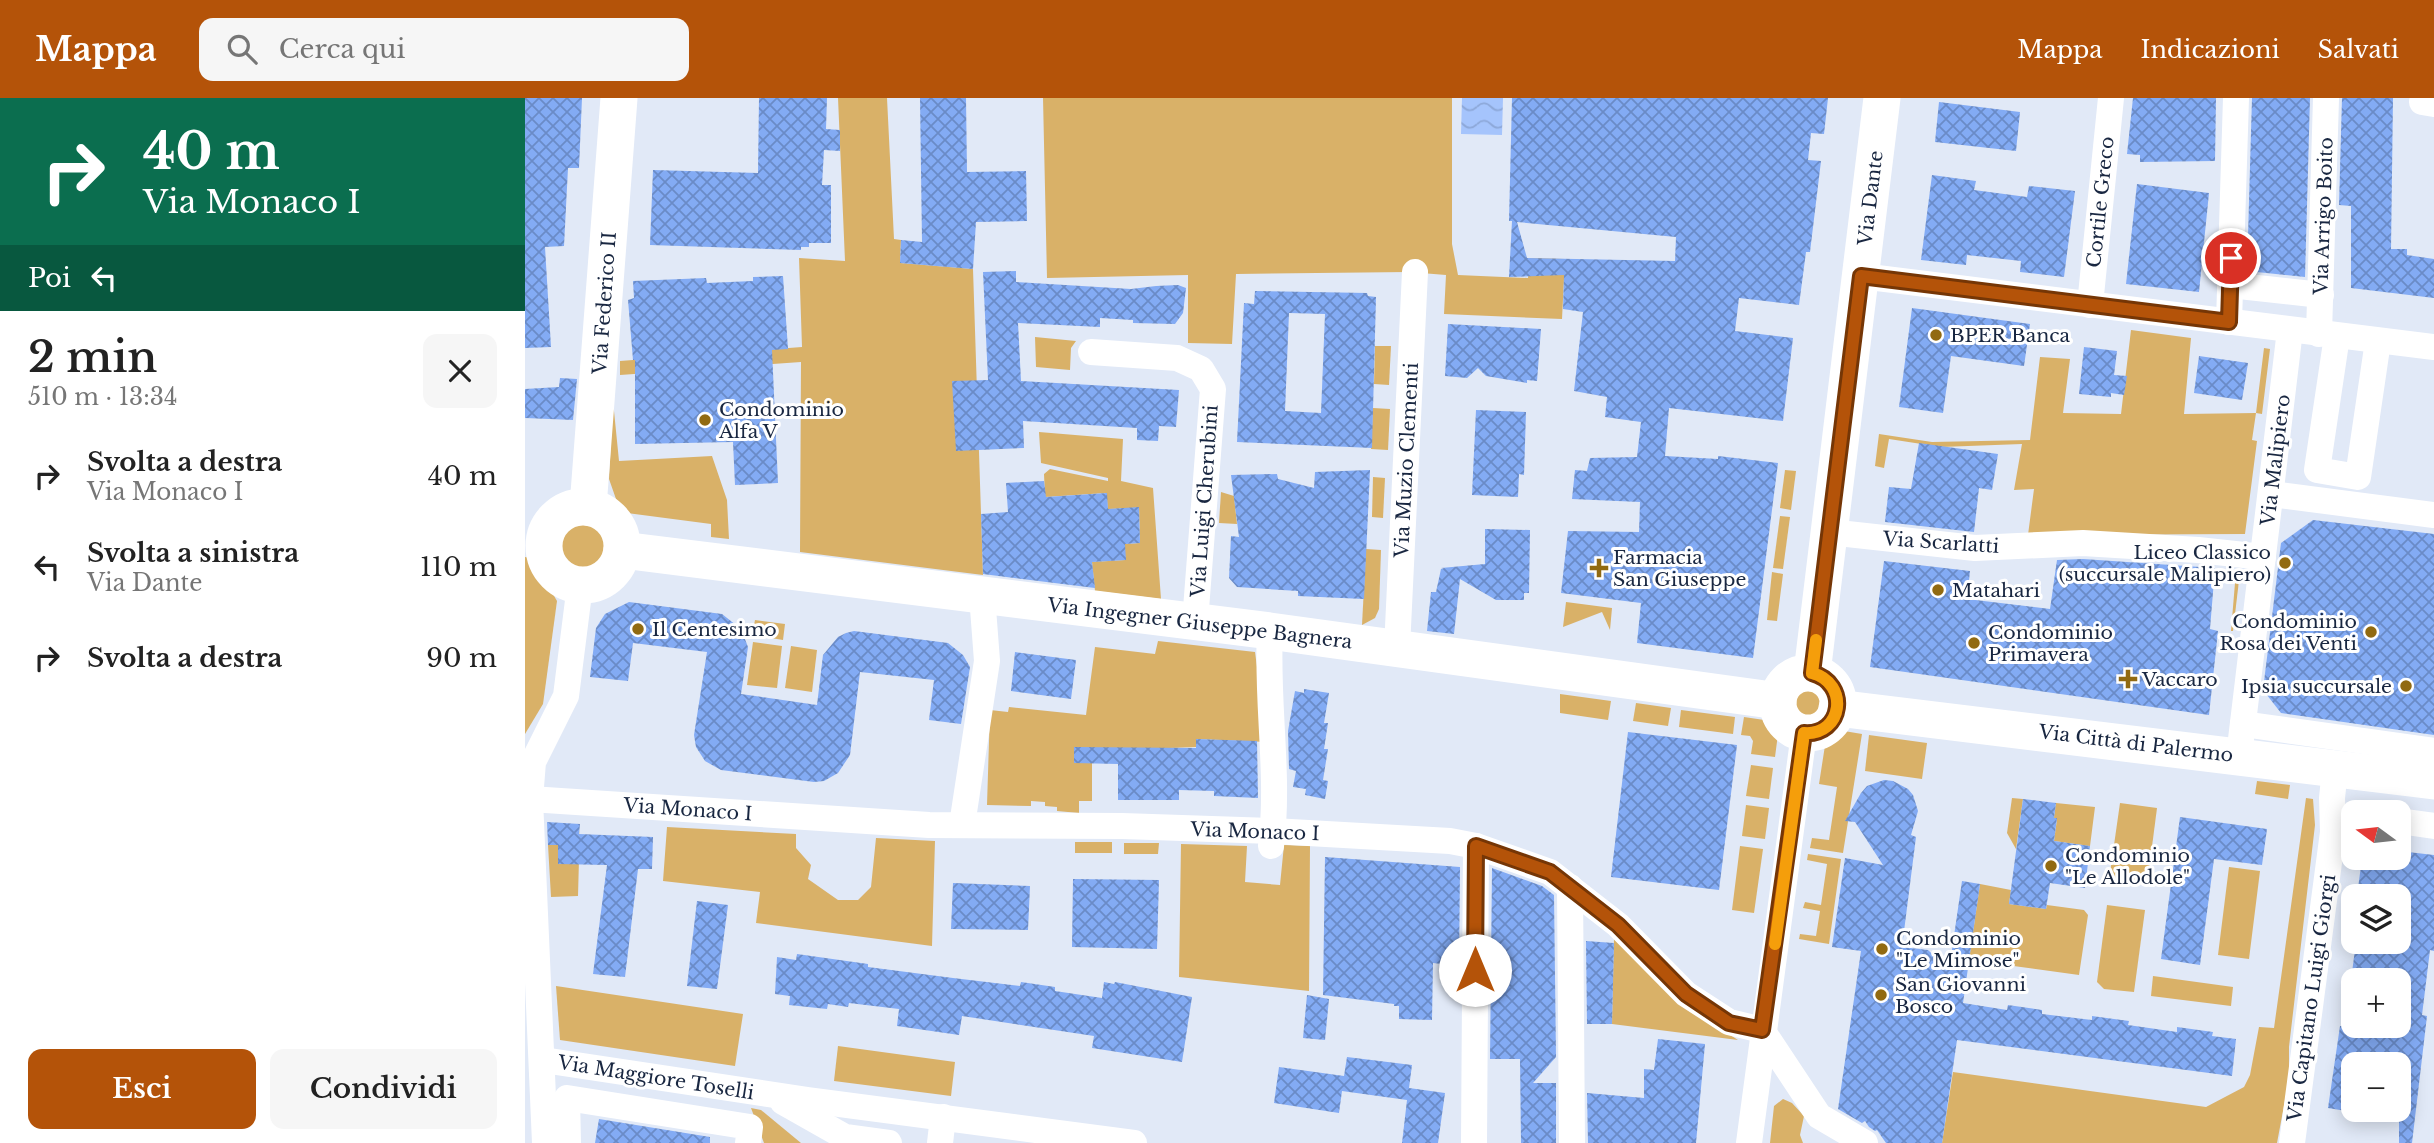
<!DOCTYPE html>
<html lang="it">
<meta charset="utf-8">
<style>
body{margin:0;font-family:"Libre Baskerville",serif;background:#f6f6f6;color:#222;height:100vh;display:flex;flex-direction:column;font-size:26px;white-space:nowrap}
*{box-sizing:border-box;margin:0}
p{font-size:23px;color:#767676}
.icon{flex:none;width:38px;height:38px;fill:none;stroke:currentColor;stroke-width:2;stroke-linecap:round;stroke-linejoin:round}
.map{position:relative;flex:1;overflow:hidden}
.panel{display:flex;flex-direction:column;background:#fff;width:525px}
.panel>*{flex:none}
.top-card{background:#0b6e4f;color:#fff;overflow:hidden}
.needle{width:46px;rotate:285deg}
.tools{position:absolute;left:1816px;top:702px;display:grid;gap:14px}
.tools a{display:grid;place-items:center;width:70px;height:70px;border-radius:14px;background:#fff;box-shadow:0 4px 18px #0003;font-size:35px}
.pin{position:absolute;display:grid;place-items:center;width:60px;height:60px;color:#fff;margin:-30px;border:4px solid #fff;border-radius:50%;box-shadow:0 2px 7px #0007}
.me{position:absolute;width:77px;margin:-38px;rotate:0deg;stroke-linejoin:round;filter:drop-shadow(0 0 5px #0008)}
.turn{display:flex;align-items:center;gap:24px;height:147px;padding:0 28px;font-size:32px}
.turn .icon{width:91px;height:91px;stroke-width:2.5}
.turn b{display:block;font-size:49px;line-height:60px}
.then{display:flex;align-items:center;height:66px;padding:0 28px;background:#0003;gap:14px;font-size:26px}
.round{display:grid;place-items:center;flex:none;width:74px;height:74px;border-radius:14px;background:#f6f6f6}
.headline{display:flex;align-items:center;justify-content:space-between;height:119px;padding:0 28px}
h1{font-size:42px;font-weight:600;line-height:52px}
.action{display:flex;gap:14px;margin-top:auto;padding:14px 28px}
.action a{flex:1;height:80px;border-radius:14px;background:#b45309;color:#fff;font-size:28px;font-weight:600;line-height:80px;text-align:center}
.action a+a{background:#f6f6f6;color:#222}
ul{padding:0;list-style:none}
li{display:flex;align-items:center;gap:21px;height:91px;padding:0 28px}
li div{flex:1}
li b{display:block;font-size:26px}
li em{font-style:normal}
header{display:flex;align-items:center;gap:42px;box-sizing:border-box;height:98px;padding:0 35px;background:#b45309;color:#fff}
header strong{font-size:33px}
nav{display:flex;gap:38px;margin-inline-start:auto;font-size:24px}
.search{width:490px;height:63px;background:#f6f6f6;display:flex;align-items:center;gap:18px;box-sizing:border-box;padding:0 24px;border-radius:14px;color:#767676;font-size:26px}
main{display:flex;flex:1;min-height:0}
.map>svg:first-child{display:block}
</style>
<header>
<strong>Mappa</strong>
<div class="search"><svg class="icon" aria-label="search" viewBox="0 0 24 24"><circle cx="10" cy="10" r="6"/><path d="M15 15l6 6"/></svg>Cerca qui</div>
<nav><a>Mappa</a><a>Indicazioni</a><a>Salvati</a></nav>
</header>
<main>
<section class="panel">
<div class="top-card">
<div class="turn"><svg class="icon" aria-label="right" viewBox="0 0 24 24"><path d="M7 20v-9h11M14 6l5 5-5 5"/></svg><div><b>40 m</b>Via Monaco I</div></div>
<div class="then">Poi<svg class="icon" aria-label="left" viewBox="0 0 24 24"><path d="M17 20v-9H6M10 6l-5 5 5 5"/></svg></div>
</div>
<div class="headline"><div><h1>2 min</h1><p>510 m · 13:34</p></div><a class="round"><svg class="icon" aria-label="close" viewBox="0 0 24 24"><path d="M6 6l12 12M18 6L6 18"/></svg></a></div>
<ul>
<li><svg class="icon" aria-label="right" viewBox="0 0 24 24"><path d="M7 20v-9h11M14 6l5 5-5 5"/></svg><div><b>Svolta a destra</b><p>Via Monaco I</p></div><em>40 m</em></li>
<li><svg class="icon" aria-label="left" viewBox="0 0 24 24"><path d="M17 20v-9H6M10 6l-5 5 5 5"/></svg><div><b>Svolta a sinistra</b><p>Via Dante</p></div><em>110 m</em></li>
<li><svg class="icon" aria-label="right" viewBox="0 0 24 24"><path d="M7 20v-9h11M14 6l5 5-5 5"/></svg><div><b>Svolta a destra</b></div><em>90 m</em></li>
</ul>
<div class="action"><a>Esci</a><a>Condividi</a></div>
</section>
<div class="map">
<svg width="1909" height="1045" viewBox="0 0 1909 1045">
<defs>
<pattern id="water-waves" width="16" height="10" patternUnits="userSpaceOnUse" patternTransform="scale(1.75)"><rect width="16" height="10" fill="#a5c4fc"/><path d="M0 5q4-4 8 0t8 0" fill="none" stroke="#8da8d9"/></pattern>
<pattern id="building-cross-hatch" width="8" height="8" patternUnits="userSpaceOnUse" patternTransform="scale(1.75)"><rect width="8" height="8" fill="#83abf4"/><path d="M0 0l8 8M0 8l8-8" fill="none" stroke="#6a8bc7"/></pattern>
</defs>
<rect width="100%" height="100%" fill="#e1e9f7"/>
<!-- green -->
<g fill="#d9b168">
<polygon points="313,0 362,0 369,141 376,142 375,165 448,171 458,477 275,454 276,264 95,277 95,263 277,249 274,160 320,163"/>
<polygon points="518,0 927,0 927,146 933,177 1003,180 1005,160 1040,161 1037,221 919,216 921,177 884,174 711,176 707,246 663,245 663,177 522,180"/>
<polygon points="1606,232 1666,240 1659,316 1731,315 1739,250 1745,251 1737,316 1731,315 1727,342 1732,343 1720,436 1503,437 1509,391 1489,392 1497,346 1416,349 1364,341 1359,370 1350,368 1354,336 1407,344 1505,342 1515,259 1545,261 1538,315 1596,316"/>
<polygon points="510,239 551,243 546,250 545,272 511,269"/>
<polygon points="850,248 866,248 864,287 849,286"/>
<polygon points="88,303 94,363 187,358 202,402 204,441 186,439 186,426 102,415 91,401 84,381"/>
<polygon points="848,310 865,311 863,352 846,351"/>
<polygon points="514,334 598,341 596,383 628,390 636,501 570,493 567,464 600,462 600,446 615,445 614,410 583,411 581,395 520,399 519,376 525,371 583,383 583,380 516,365"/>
<polygon points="1260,372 1271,373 1266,412 1255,410"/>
<polygon points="848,379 860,380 858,420 847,419"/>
<polygon points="696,394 709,398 712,426 694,425"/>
<polygon points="1255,418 1265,419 1258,471 1248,470"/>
<circle cx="57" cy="448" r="29"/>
<polygon points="841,451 856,452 854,511 850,520 837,527"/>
<polygon points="0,459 7,460 32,503 18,606 0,636"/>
<polygon points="1711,473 1715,474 1708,533 1706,533"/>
<polygon points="1247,474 1258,476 1252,523 1242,522"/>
<polygon points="1041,504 1087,510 1085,532 1077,514 1038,529"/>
<polygon points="230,522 260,526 258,542 227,537"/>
<polygon points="633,543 730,554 742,644 672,641 671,649 567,653 567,703 554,703 554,715 532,713 532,709 520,708 520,704 506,703 506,708 462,707 465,612 483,614 484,609 561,617 570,549 630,556"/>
<polygon points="228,544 257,548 252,590 222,587"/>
<polygon points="266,548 292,552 287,594 260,590"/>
<circle cx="1283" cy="605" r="16"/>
<polygon points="1035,596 1086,603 1083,622 1035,615"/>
<polygon points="1111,605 1146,610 1143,628 1108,623"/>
<polygon points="1156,612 1210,619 1208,636 1154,629"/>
<polygon points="1219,619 1246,623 1253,636 1250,659 1226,656 1228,643 1225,638 1216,637"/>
<polygon points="1313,632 1337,636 1318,755 1285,750 1287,740 1304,742 1312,689 1294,686 1301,641"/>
<polygon points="1344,637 1402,645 1397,681 1340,673"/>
<polygon points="1226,667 1248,670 1244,701 1221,698"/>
<polygon points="1732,683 1765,687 1763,701 1730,696"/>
<polygon points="1487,700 1498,701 1491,751 1482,735"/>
<polygon points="1781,700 1788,701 1790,727 1764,949 1764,981 1752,1045 1417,1045 1428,974 1681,1009 1719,989 1725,977 1734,929 1749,930"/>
<polygon points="1531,705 1570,709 1565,748 1529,743 1532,721 1529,720"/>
<polygon points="1595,705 1632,710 1622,787 1584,782"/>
<polygon points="1221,707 1244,710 1240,741 1217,738"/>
<polygon points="55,724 53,798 26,799 23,747 33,747 33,766 53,766"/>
<polygon points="142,729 271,736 271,750 286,767 283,781 313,802 333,802 346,789 351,740 410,743 407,848 231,825 235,794 138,783"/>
<rect x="550" y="744" width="37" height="11"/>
<polygon points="599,745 634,745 633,756 599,756"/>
<polygon points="656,746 722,748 720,784 755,787 759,747 785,748 784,893 654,879"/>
<polygon points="1215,748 1238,751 1229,815 1207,812"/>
<polygon points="1283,756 1316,761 1304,846 1274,841 1275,836 1291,838 1295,813 1278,810 1280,804 1296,807 1302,766 1282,762"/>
<polygon points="1704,769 1735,773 1724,861 1693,857"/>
<polygon points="1455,786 1486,792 1484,806 1521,811 1522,807 1559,812 1563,817 1554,877 1444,862"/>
<polygon points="1582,807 1620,812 1609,894 1579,891 1572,884"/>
<polygon points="1089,840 1153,903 1213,942 1087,926"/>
<polygon points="1628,878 1708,889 1706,908 1626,898"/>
<polygon points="31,888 218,916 210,968 35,942"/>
<polygon points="313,948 430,964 426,998 309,983"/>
<polygon points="1258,1001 1267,1005 1279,1018 1275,1037 1278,1045 1245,1045 1249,1008"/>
<polygon points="226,1010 236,1012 276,1045 239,1045"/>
</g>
<!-- water -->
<polygon fill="url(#water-waves)" points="937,0 978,0 977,37 936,36"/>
<!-- building -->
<g fill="url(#building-cross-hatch)" fill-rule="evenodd">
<polygon points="0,0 57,0 54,70 43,70 39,148 20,149 26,249 0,250"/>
<polygon points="234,0 302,0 301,31 315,32 315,53 299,52 297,87 306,87 306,145 284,145 284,149 276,149 276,152 125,147 128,72 233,75"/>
<polygon points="395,0 441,0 442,74 501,73 502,123 451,124 448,171 375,165 376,142 397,144"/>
<path d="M987,0H1303L1299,36L1286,35L1283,62L1296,63L1285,154H1281L1274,207L1214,200L1210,233L1268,240L1258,323L1144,310L1140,358L1193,361V358L1253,365L1228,560L1112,545L1116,505L1036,495L1043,433L1114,434L1115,404L1047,401L1050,372L1062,373L1065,360L1112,359L1116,324L1080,319L1082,299L1049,293L1058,214L1038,211L1039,177L984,179L987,123H984ZM992,124L1151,139L1150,163L1002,160Z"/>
<polygon points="1608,0 1691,0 1690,63 1615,64 1615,57 1602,56"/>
<polygon points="1727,0 1785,0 1780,179 1722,173"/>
<polygon points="1817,0 1868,0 1866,151 1882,151 1882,157 1909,161 1909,200 1826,190 1826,108 1814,107"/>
<polygon points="1414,4 1495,14 1491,53 1410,44"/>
<polygon points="1407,77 1451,83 1449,92 1502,99 1504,88 1550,93 1539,179 1495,174 1496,163 1442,157 1441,167 1396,162"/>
<polygon points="1612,86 1684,95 1674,194 1601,186"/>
<polygon points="491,173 491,184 606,191 631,188 653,187 661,190 658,215 650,226 608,225 608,222 575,220 575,229 493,225 496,283 654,292 651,329 634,328 633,343 612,342 612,330 498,323 499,350 431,353 427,283 463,282 458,174"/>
<polygon points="258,178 263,251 247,252 253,385 210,387 208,344 110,346 110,262 108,262 103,202 109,200 108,183 181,180 182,185 228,183 228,179"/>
<path d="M730,193L842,195L843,198L851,199L847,350L712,344L719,205L729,206ZM764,215L800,216L796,315L760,313Z"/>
<polygon points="1387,210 1505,226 1499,268 1426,258 1418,315 1374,309"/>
<polygon points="923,226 1016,231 1012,283 1002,282 1002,285 961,278 953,270 942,280 920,278"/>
<polygon points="1559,249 1592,253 1589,277 1602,278 1599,297 1586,295 1586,299 1554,296"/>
<polygon points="1674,258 1723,265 1717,302 1669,295"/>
<polygon points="35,280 52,281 48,322 0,320 0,291 34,289"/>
<polygon points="951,312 1001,314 999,377 994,376 993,399 947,397"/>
<polygon points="1394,345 1473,356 1467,392 1454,390 1449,434 1360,424 1364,389 1386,391"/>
<polygon points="845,372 839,501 773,498 773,493 712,489 704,480 706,438 714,439 706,377 752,376 753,381 789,390 790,374"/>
<polygon points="519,383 521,399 582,395 583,411 614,409 615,445 600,446 601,462 567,464 570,490 458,476 456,416 483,414 481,385"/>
<polygon points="1788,422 1909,436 1909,637 1756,615 1738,592 1756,445"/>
<polygon points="960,431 1005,432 1004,495 999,495 999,502 971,502 935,481 929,536 902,533 906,494 911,494 916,471 919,471 916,470 960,466"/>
<polygon points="1558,461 1690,470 1685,531 1693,533 1684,617 1345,569 1359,463 1445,473 1442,501 1525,511 1532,462"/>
<polygon points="104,504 197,516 216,531 223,549 216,596 292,607 298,557 313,539 321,535 329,533 423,545 438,557 445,569 436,626 404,622 409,582 335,574 325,657 313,675 299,683 289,684 196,672 180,663 171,649 169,637 182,554 108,545 103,583 65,579 71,530 80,516"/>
<polygon points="490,554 551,562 546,601 486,593"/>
<polygon points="779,591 804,595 799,625 803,625 799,651 803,651 798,682 803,683 800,701 780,697 781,691 768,689 771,673 764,671 763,633 770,593 779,595"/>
<polygon points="1103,634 1212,647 1194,792 1086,779"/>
<polygon points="671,641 732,643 733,700 689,698 689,693 654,692 654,702 593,702 593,666 549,665 549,649 671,650"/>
<polygon points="1359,682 1368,683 1383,691 1388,697 1393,713 1386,737 1391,739 1377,849 1403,852 1424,872 1437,783 1455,786 1438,905 1482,912 1483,907 1517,912 1517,916 1567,922 1567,918 1589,921 1604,923 1603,927 1652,934 1652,929 1688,934 1687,938 1711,941 1707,978 1432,942 1417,1045 1361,1045 1352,1032 1350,1033 1344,1029 1340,1023 1337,1025 1313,1011 1336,853 1307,849 1320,760 1358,767 1330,724 1320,723 1336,695 1342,688"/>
<polygon points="1498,701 1531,705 1529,720 1532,720 1529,743 1565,748 1560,790 1525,785 1521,811 1484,806"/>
<polygon points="1655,719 1742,731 1737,767 1689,761 1675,867 1636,861"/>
<polygon points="22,724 55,726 54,736 128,739 127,771 113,771 100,879 68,876 82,767 33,766 33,747 23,747"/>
<polygon points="1874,753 1909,757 1909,853 1905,852 1897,917 1902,918 1887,1045 1874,1045 1874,966 1829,966 1827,1014 1803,1010 1815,928 1874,928 1874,882 1826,882 1831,844 1874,844 1874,798 1832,798 1837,760 1874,760"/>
<polygon points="800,759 935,769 934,868 908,865 907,922 874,921 874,908 869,908 869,906 798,897"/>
<polygon points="967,770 1017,788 1029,797 1031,959 1008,985 1031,985 1031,1045 996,1045 995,961 965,961"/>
<polygon points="548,781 634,782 632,851 547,849"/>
<polygon points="428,785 505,788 503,832 426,831"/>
<polygon points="172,803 203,807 192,891 162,888"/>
<polygon points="1061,843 1089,845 1087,926 1062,926"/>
<polygon points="272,856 343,866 343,869 428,880 495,888 496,884 530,889 530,893 577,900 579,884 589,886 590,884 667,899 657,964 567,950 569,938 437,918 434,937 372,928 374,911 324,905 323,909 303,906 302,911 264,907 265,898 250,896 252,859 271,862"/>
<polygon points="782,897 804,901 800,942 778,940"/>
<polygon points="1133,941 1180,946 1171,1045 1063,1045 1062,995 1119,1000 1119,971 1129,972"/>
<polygon points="822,959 887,967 884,990 920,995 913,1045 877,1045 882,1002 817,993 814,1015 749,1005 754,969 819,978"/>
<polygon points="74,1021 185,1039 185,1045 70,1045"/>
</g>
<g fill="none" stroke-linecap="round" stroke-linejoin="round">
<!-- street -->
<g stroke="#fff" stroke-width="26">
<polyline points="1897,4 1909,6"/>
<polyline points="1336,178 1909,249"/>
<polyline points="1705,187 1796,197"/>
<polyline points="1565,207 1586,0"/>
<polyline points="1704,224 1711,0"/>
<polyline points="1794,236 1801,0"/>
<polyline points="1812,238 1792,372 1833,379 1853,243"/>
<polyline points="566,254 652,260 676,271 688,291 670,524"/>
<polyline points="1746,396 1909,417"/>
<polyline points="1304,434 1450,450 1558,445 1673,452 1738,459"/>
<path d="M745,533C741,605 755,677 746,748"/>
<polyline points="872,550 890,174"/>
<polyline points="1718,626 1909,653"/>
<polyline points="1714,658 1765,232"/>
<polyline points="5,701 404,727 597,728 748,733 925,743 951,748 1025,774 1093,827 1161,896 1204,924 1237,932 1294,1018 1340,1045"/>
<polyline points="1874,723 1909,728"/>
<polyline points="437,727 462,563 457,497"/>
<polyline points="1045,789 1047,1045"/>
<polyline points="18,962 283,1002 609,1045"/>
<polyline points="258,1004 320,1039 364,1045"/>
<polyline points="20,1045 5,701 8,664 41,598 55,487"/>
<polyline points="43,1045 42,1000 225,1029 223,1045"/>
<polyline points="415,1045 418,1019"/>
<polyline points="949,1045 951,748"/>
<polyline points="1224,1045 1279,635"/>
<polyline points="1767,1045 1808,734 1807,700 1810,671"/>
</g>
<!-- secondary -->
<g stroke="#fff" stroke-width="37">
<polyline points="63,409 94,0"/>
<circle cx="58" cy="448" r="39"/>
<polyline points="97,452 745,533 1253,603"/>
<circle cx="1283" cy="605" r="30"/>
<polyline points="1287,575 1357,0"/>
<polyline points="1312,610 1909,683"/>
</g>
</g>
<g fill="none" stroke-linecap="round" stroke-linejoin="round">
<defs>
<path id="route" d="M950,872L951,748L1025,774L1093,827L1161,896L1204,925L1237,932L1279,635C1318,638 1325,585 1287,575L1336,178L1704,224L1706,160"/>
</defs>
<!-- route casing -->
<use href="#route" stroke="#753606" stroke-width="18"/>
<!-- route -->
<use href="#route" stroke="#b45309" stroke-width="12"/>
<!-- slow -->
<path stroke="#f59e0b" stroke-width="12" d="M1250,846L1279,635C1318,638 1325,585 1287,575L1291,542"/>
</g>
<!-- markers -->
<g fill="#916a11" stroke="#fff" stroke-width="2.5">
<circle cx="1411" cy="237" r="7"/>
<circle cx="180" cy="322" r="7"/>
<circle cx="1760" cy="465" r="7"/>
<path d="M1070.5 459.5h7v7h7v7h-7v7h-7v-7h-7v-7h7z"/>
<circle cx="1413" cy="492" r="7"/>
<circle cx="113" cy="531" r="7"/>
<circle cx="1846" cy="534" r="7"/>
<circle cx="1449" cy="545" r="7"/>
<path d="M1599.5 570.5h7v7h7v7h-7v7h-7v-7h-7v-7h7z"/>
<circle cx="1881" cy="588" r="7"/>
<circle cx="1526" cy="768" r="7"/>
<circle cx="1357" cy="851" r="7"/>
<circle cx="1356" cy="897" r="7"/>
</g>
<g text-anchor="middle" stroke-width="6" stroke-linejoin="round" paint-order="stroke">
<!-- street labels -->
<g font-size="19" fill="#192741" stroke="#fff">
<text transform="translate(1345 100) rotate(-83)" y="7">Via Dante</text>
<text transform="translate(1575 104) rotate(-84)" y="7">Cortile Greco</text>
<text transform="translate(1798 118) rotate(-88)" y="7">Via Arrigo Boito</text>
<text transform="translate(79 205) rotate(-86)" y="7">Via Federico II</text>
<text transform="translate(881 362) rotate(-87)" y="7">Via Muzio Clementi</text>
<text transform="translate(1750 362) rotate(-83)" y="7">Via Malipiero</text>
<text transform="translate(679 403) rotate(-86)" y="7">Via Luigi Cherubini</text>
<text transform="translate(1416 444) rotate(4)" y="7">Via Scarlatti</text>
<text transform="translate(675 525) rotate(7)" y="7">Via Ingegner Giuseppe Bagnera</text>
<text transform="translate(1611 645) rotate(7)" y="7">Via Città di Palermo</text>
<text transform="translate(163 711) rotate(4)" y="7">Via Monaco I</text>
<text transform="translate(730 733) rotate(2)" y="7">Via Monaco I</text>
<text transform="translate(1786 900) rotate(-82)" y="7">Via Capitano Luigi Giorgi</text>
<text transform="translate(131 979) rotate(9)" y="7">Via Maggiore Toselli</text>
</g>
<!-- poi labels -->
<g font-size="19" fill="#192741" stroke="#fff" text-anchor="start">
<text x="1425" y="244">BPER Banca</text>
<text x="194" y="318">Condominio<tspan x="194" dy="22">Alfa V</tspan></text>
<text x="1746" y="461" text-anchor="end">Liceo Classico<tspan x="1746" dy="22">(succursale Malipiero)</tspan></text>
<text x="1088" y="466">Farmacia<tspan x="1088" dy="22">San Giuseppe</tspan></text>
<text x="1427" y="499">Matahari</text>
<text x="1832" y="530" text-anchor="end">Condominio<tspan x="1832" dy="22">Rosa dei Venti</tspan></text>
<text x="127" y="538">Il Centesimo</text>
<text x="1463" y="541">Condominio<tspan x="1463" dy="22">Primavera</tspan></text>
<text x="1617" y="588">Vaccaro</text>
<text x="1867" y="595" text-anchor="end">Ipsia succursale</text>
<text x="1540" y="764">Condominio<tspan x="1540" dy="22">"Le Allodole"</tspan></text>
<text x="1371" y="847">Condominio<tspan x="1371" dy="22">"Le Mimose"</tspan></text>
<text x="1370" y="893">San Giovanni<tspan x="1370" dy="22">Bosco</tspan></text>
</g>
</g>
</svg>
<div class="tools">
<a><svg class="needle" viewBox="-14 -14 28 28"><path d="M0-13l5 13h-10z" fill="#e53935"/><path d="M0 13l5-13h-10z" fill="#767676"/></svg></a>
<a><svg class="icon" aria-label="layers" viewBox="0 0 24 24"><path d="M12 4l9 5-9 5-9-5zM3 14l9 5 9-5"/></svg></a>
<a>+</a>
<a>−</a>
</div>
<div class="pin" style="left:1706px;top:160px;background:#d93025"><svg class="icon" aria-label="arrive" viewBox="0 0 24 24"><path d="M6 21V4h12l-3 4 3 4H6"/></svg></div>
<svg class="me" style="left:950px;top:872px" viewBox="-20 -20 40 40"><circle r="19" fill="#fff"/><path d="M0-13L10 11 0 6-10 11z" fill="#b45309"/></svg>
</div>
</main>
